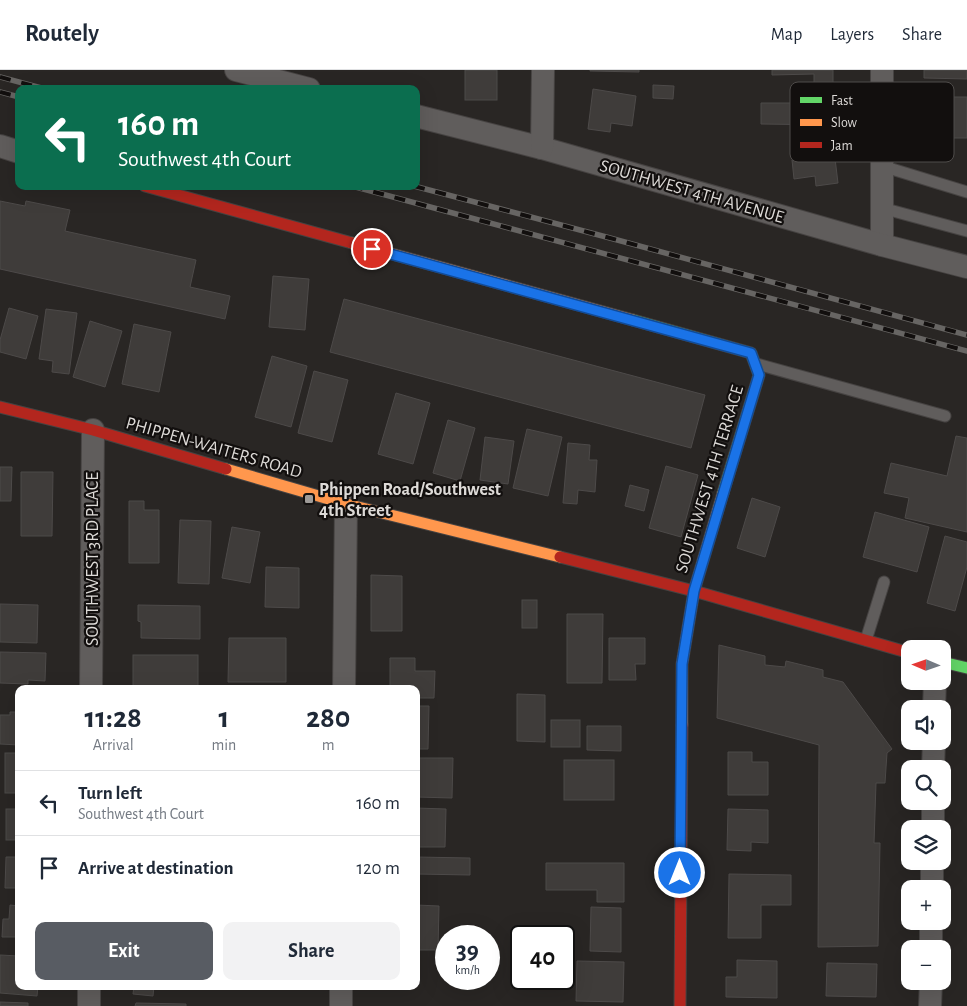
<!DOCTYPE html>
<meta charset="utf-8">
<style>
body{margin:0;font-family:"Alegreya Sans",sans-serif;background:#f2f2f3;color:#1f2937;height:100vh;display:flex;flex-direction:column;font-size:19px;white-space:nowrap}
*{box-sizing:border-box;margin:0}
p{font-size:16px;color:#747a83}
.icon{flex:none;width:28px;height:28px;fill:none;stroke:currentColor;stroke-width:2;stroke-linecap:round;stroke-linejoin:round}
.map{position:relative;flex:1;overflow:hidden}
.side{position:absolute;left:15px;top:615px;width:405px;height:305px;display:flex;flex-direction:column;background:#fff;border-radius:10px;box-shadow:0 5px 20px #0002}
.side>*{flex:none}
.hud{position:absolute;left:15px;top:15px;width:405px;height:105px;border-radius:10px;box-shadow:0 5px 20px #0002;background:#0b6e4f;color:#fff;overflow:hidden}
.needle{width:32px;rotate:272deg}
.tools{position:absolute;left:901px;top:570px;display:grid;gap:10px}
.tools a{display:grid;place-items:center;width:50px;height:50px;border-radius:10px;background:#fff;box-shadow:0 5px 20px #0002;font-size:25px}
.speed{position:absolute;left:435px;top:855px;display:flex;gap:10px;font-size:25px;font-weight:700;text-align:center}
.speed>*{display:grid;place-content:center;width:65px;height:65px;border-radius:50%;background:#fff;box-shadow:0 5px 20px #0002;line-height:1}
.speed small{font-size:12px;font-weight:400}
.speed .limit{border:2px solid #111;border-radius:8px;background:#fff;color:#111}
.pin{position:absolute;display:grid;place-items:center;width:42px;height:42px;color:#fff;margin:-21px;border:2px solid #fff;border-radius:50%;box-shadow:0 1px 5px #0007}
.me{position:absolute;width:55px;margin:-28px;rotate:0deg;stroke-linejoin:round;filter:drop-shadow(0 0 4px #0008)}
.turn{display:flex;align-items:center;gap:18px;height:105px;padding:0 20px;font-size:22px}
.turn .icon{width:65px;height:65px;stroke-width:2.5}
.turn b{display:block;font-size:35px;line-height:42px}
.eta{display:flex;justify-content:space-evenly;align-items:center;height:85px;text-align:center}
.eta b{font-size:30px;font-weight:700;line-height:35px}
.cta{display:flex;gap:10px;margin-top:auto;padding:10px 20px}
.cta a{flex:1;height:58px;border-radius:10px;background:#585c63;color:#fff;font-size:20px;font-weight:700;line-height:58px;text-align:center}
.cta a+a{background:#f2f2f3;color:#1f2937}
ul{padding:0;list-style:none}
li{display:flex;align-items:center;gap:15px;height:65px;padding:0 20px;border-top:1px solid #e0e1e3}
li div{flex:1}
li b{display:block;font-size:19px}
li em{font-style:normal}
header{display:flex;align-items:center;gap:30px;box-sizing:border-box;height:70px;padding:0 25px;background:#fff;border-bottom:1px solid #e0e1e3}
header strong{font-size:24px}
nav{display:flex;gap:28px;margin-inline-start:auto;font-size:18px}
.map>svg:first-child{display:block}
</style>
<header>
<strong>Routely</strong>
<nav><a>Map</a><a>Layers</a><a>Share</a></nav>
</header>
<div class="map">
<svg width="967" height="936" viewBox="0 0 967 936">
<rect width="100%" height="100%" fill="#292624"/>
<!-- building -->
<g fill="#3f3c3a" stroke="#4d4a49">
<rect x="465" y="0" width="32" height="30"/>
<polygon points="590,0 639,0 639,2 590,1"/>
<polygon points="772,0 833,0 833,15 814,15 814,4 772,5"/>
<polygon points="924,0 967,0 967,9 924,8"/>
<polygon points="653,15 674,16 673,29 653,28"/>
<polygon points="593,19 636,26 632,56 611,53 610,62 588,59"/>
<polygon points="804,23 837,23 837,55 761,54 761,33 804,33"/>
<polygon points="935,27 967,27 967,68 926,68 926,53 935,53"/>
<polygon points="833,72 838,113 816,116 815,106 794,109 792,90 803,89 802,76"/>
<polygon points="0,131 25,136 26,131 70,140 65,161 196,190 190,217 230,226 225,249 0,199"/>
<polygon points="273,206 309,209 305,260 269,257"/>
<polygon points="344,229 705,325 691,378 330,282"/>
<polygon points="9,238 38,246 26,289 0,282 0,270"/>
<polygon points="46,239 77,243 69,304 52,302 53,291 39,289"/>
<polygon points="90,251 122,261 105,317 73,307"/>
<polygon points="134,254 171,262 159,322 122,314"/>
<polygon points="272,286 307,296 291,357 255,347"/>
<polygon points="314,301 348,310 332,372 298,363"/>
<polygon points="396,323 430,333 413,394 378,384"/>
<polygon points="448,350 475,358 460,411 433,403"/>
<polygon points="527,359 562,367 548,426 513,418"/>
<polygon points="956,366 967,368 967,462 905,448 909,428 884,423 891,393 947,406"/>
<polygon points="485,367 514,371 508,414 480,410"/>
<polygon points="568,373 590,375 589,390 597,390 595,422 578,420 577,434 563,433"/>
<polygon points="666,396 698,405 681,467 649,458"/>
<polygon points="0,397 12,397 11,431 0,431"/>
<polygon points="21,402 53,402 52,466 21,466"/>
<polygon points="630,415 649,420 644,441 625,436"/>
<polygon points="752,428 780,437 765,487 737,478"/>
<polygon points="129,431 144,431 144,440 159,440 159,493 129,493"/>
<polygon points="875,442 929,457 917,502 863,487"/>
<polygon points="180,450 211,451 209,514 178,513"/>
<polygon points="232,457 260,462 250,513 222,508"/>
<polygon points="945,466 967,472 967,497 955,541 927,533"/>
<polygon points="266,497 299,498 299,538 265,537"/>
<polygon points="371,505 402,506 402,561 371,561"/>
<rect x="522" y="530" width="15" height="28"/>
<polygon points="0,534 38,535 37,573 0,572"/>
<polygon points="138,535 200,536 200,569 141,568 141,552 138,551"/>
<polygon points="567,544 603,544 602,613 567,613"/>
<polygon points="229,568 286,568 286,612 228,612"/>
<polygon points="609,568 645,568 645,594 635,594 636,610 609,610"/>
<polygon points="719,575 765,586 765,595 785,597 786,591 823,600 823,607 843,612 892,679 887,683 885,713 876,713 874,773 880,773 878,876 818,877 819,675 717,648"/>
<polygon points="0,582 46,583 45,611 28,610 28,614 0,613"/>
<rect x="133" y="585" width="65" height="34"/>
<polygon points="390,588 415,588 415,601 435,601 434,628 416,628 416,619 390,619"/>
<polygon points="517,624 545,625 545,672 517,671"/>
<polygon points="416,636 429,636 428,679 416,679"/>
<polygon points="10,642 19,642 19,675 0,674 0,645 10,645"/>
<rect x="551" y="650" width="29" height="27"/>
<polygon points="587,656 621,656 621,681 587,680"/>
<polygon points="728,682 752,682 752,692 768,692 768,725 728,725"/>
<rect x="5" y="683" width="14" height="40"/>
<polygon points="416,688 453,688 452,728 416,727"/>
<rect x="564" y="690" width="50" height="40"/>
<polygon points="416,738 446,739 445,777 416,777"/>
<rect x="6" y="739" width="13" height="31"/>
<polygon points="728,739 768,740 768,773 751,772 751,781 727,780"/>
<polygon points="6,787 19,787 19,818 5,818"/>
<polygon points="416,787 470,788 470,805 416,804"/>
<polygon points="546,793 624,793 624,832 597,832 597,820 546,820"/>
<polygon points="729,804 791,805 791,835 761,835 761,868 728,868"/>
<polygon points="10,835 19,836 19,867 2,867 3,849 9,849"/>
<polygon points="416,835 439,836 438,880 416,880"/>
<polygon points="591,837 621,838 621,882 590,881"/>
<polygon points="0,885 19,886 19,916 38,916 37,926 0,923"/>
<polygon points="737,890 777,891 777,928 726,927 726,907 737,907"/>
<polygon points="577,891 624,892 623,932 576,931"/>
<polygon points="827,893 877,894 876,927 826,926"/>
<polygon points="134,916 154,916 153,926 133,924"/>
<rect x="236" y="916" width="56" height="3"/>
<polygon points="0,932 28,933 28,936 0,936"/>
<polygon points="136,933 186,934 186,936 135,936"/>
</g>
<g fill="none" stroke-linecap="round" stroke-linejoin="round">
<defs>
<g id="lane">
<polyline points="882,96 967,122"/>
<polyline points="882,138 967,161"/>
<polyline points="757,294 945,346"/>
<polyline points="866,570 884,512"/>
</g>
<g id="street">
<polyline points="236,0 309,19"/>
<polyline points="882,0 882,175"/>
<polyline points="416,46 542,78 882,175 967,197"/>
<polyline points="0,76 19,82"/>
<polyline points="542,78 543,0"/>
<polyline points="91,619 93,360"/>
<polyline points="344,619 346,434"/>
<polyline points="934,639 935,611"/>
<polyline points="933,699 934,671"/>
<polyline points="933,759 933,731"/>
<polyline points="932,819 932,791"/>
<polyline points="931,879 931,851"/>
<polyline points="89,936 89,916"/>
<polyline points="341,936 341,916"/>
<polyline points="930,936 931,911"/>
</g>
<g id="fast">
<polyline points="633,250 751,283 759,305 723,423"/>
<polyline points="942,592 967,598"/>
</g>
<g id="slow">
<polyline points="352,173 633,250"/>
<polyline points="226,399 346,434 560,487"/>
<polyline points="682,655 682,594 694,521 723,423"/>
</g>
<g id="jam">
<polyline points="145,116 352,173"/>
<polyline points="0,337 93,360 226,399"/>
<polyline points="560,487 694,521 910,583"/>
<polyline points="680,936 682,655"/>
</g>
</defs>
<!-- lane casing -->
<use href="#lane" stroke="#464342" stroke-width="13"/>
<!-- street casing -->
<use href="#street" stroke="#464342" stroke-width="24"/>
<!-- fast casing -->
<use href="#fast" stroke="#464342" stroke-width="13"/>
<!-- slow casing -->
<use href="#slow" stroke="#464342" stroke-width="13"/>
<!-- jam casing -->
<use href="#jam" stroke="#464342" stroke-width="13"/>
<!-- lane -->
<use href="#lane" stroke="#605d5c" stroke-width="11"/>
<!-- street -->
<use href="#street" stroke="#605d5c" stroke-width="22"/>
<!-- fast -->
<use href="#fast" stroke="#63d668" stroke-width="11"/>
<!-- slow -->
<use href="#slow" stroke="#ff974d" stroke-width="11"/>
<!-- jam -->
<use href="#jam" stroke="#b3261e" stroke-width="11"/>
<defs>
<g id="rail">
<polyline points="0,7 45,19"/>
<polyline points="0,22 19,27"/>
<polyline points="352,116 967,281"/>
<polyline points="414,116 610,168 967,265"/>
</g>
</defs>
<!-- rail casing -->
<use href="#rail" stroke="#676563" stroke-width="5.5"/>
<!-- rail -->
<use href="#rail" stroke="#120f0e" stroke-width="4" stroke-dasharray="11" stroke-linecap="butt"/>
</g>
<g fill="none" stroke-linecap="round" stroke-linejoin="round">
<defs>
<polyline id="route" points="372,179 751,283 759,305 694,521 682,594 680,803"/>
</defs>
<!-- route casing -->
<use href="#route" stroke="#114b97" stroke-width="12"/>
<!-- route -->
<use href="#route" stroke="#1a73e8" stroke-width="9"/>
</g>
<!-- markers -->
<rect fill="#9e9b98" stroke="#120f0e" stroke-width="2" x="304" y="424" width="10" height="10" rx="2.5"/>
<g text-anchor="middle" stroke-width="4.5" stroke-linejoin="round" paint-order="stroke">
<!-- street labels -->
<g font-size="18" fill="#dddad7" stroke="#120f0e">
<text transform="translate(692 121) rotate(16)" y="6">SOUTHWEST 4TH AVENUE</text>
<text transform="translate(214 377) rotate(16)" y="6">PHIPPEN-WAITERS ROAD</text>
<text transform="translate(709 409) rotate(-73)" y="6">SOUTHWEST 4TH TERRACE</text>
<text transform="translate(92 489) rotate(-90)" y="6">SOUTHWEST 3RD PLACE</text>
</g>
<!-- poi labels -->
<g font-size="18" font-weight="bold" fill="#dddad7" stroke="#120f0e" text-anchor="start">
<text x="319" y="425">Phippen Road/Southwest<tspan x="319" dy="21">4th Street</tspan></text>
</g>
</g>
<!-- legend -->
<rect x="790" y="12" width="164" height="80" rx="8" fill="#120f0e" stroke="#4f4c4a" stroke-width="1"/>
<rect x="800" y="27" width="22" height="6" fill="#63d668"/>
<rect x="800" y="49" width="22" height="7" fill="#ff974d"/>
<rect x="800" y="72" width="22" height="6" fill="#b3261e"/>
<g font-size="14" fill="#dddad7">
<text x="831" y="35">Fast</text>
<text x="831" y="57">Slow</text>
<text x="831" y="80">Jam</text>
</g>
</svg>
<div class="tools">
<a><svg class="needle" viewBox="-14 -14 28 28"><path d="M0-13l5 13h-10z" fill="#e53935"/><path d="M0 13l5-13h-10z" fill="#747a83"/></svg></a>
<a><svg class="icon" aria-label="sound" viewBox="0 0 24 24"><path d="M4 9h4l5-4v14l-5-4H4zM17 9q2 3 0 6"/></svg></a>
<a><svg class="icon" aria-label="search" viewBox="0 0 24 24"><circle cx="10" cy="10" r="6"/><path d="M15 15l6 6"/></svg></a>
<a><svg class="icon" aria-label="layers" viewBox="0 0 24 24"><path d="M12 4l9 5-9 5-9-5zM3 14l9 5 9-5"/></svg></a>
<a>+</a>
<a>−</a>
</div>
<div class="speed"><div>39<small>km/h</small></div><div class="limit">40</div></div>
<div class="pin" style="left:372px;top:179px;background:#d93025"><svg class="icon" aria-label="arrive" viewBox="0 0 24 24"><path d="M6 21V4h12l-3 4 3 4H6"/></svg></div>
<svg class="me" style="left:680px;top:803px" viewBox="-20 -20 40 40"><circle r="17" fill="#1a73e8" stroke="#fff" stroke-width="3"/><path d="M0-11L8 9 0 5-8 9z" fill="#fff"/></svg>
<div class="hud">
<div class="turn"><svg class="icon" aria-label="left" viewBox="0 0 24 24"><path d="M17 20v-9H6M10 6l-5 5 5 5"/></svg><div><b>160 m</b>Southwest 4th Court</div></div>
</div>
<section class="side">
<div class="eta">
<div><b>11:28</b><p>Arrival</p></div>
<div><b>1</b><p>min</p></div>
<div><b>280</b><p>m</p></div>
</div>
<ul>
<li><svg class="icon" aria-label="left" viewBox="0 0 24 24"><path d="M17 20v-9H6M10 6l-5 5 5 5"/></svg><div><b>Turn left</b><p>Southwest 4th Court</p></div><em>160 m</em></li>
<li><svg class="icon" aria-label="arrive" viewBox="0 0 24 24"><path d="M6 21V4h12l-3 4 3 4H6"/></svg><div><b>Arrive at destination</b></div><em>120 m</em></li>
</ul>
<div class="cta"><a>Exit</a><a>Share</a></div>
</section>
</div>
